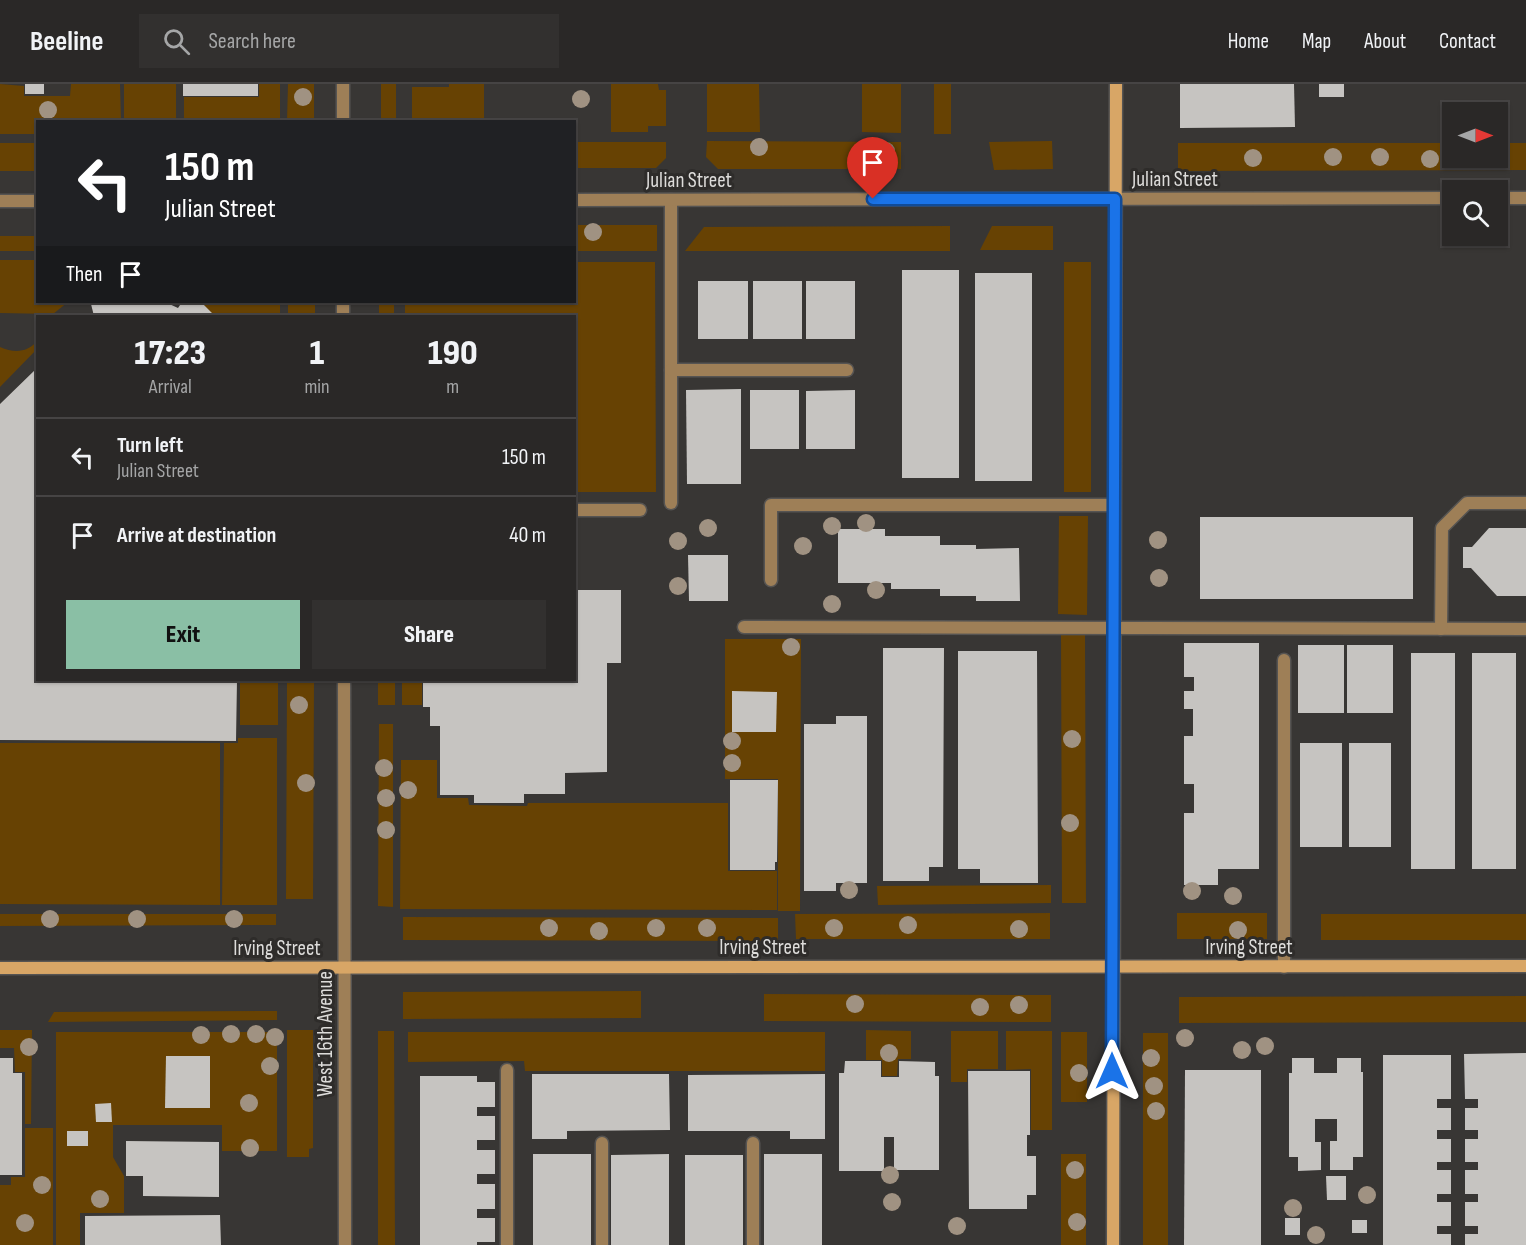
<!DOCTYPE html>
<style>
body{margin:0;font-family:"Sofia Sans Condensed",sans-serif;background:#32302f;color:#f1f3f6;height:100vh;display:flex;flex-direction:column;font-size:22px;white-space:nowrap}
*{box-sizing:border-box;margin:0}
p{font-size:20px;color:#a5a6a7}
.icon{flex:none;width:33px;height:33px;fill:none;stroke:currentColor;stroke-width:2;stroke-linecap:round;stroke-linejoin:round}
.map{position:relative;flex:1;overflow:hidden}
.drawer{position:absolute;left:36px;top:231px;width:540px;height:366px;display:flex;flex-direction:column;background:#2a2827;border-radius:0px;box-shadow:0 2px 4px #0004,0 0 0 2px #464444}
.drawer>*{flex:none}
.guide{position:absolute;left:36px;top:36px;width:540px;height:183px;border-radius:0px;box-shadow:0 2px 4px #0004,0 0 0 2px #464444;background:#202124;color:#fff;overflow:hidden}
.needle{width:39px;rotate:90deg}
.controls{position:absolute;left:1442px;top:18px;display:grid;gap:12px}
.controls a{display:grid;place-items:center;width:66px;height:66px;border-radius:0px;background:#2a2827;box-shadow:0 2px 4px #0004,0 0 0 2px #464444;font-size:30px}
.pin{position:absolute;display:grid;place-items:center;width:51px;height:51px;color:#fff;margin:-62px -26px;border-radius:50% 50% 50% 0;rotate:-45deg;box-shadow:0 0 6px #0007}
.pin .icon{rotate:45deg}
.me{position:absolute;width:66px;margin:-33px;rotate:0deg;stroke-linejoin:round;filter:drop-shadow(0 0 4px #0008)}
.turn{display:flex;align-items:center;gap:21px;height:126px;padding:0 30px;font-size:27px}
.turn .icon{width:78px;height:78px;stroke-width:2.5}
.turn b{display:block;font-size:42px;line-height:51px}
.then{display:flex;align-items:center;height:57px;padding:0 30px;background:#0003;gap:12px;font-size:22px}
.eta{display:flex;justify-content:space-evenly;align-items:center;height:102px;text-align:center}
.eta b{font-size:36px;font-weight:800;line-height:42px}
.cta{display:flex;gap:12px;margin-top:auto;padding:12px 30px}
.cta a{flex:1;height:69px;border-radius:0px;background:#8abfa5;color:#111;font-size:24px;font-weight:800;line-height:69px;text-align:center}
.cta a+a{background:#32302f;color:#f1f3f6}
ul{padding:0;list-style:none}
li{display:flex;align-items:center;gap:18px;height:78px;padding:0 30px;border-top:2px solid #464444}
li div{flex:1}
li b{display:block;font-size:22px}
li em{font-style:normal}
header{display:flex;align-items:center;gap:36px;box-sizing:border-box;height:84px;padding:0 30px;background:#2a2827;border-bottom:2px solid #464444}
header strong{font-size:28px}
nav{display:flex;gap:33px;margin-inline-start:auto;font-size:21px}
.search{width:420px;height:54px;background:#32302f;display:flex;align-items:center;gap:15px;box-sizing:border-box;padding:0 21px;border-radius:0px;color:#a5a6a7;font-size:22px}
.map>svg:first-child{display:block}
</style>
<header>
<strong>Beeline</strong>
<div class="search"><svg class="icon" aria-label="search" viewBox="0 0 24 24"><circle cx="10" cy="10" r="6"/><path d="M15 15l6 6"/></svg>Search here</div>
<nav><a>Home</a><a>Map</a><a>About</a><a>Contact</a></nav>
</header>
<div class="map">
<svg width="1526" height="1161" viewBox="0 0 1526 1161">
<rect width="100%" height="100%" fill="#383634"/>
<!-- green -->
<g fill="#674203">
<polygon points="0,0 24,2 24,12 70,12 71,0 120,0 121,37 38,38 37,50 0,50"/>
<rect x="124" y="0" width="52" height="37"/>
<polygon points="259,0 280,0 280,37 184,37 184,13 259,13"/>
<polygon points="288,0 314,0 314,37 287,37"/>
<rect x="381" y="0" width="15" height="37"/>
<polygon points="449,0 484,0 484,37 412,37 412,3 449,3"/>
<polygon points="611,0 658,0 659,6 666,6 666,42 648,42 648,48 611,48"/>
<polygon points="707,0 759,0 760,48 707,48"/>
<polygon points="862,0 901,0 901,49 862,48"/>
<rect x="934" y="0" width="17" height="50"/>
<polygon points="707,57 901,58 901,85 718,85 706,73"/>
<polygon points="1052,57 1053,85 994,86 989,58"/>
<polygon points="575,58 666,58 666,74 656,84 575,84"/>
<rect x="0" y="59" width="37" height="28"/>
<polygon points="1178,59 1452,59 1452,74 1497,74 1497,59 1526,59 1526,86 1178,87"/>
<rect x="575" y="141" width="82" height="26"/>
<polygon points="950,142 950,167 685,167 704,143"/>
<polygon points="992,142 1053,142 1053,166 980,166"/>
<rect x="0" y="152" width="37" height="15"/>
<polygon points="0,176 37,176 38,218 68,218 53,230 0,229"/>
<polygon points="575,178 655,178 656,408 575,408 574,232 405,232 405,218 574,218"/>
<rect x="1064" y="178" width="27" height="230"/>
<polygon points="197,218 280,218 280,232 212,232"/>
<rect x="288" y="218" width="27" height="14"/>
<rect x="379" y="218" width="15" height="14"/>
<path d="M37,257V265L0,303V263C14,269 27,269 37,257Z"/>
<polygon points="1059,432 1088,432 1087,531 1058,530"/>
<polygon points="1061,550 1085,550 1086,819 1062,819"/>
<polygon points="725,555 801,555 800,827 778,827 778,695 725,695"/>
<rect x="240" y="596" width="38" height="45"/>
<polygon points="287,596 314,596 313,815 286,815"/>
<rect x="378" y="596" width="17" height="25"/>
<rect x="402" y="596" width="20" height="25"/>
<polygon points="379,640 393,640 393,823 378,822"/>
<polygon points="238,654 277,654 277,821 222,821 224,659 238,659"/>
<polygon points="0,659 220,659 220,821 0,820"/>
<polygon points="401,676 437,676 437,714 468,714 469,721 527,722 528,719 728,719 728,787 777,787 777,826 400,825"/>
<polygon points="1051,801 1051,819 878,821 877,802"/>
<polygon points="1050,829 1050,855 796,855 795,830"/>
<rect x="1177" y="829" width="90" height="26"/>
<polygon points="0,830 276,830 276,841 0,842"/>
<rect x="1321" y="830" width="205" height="26"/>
<polygon points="403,833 778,834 778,857 403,856"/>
<polygon points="641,907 641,934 403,935 403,908"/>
<polygon points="764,910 1051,911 1051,938 764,937"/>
<polygon points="1526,912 1526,938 1179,939 1179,913"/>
<polygon points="277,927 277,936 48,938 54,928"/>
<polygon points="0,946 32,946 31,1040 25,1040 25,988 15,988 14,964 0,964"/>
<polygon points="287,946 313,946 313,1064 309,1065 309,1073 287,1073"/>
<polygon points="866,946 911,947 911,975 898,975 897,992 882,992 882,976 866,976"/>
<polygon points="378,947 394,947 395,1161 378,1161"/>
<polygon points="951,947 998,947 998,985 967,985 967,998 951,998"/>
<polygon points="1006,947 1052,947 1052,1046 1031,1046 1031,985 1006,986"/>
<polygon points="56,948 277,948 277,1067 222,1067 222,1041 113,1041 113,1073 124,1092 124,1129 80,1129 80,1161 56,1161"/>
<polygon points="408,948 825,948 825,987 525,987 524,977 408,978"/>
<rect x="1061" y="948" width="26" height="70"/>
<rect x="1143" y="949" width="25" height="212"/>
<polygon points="25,1044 53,1044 53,1161 0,1161 0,1101 11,1101 11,1093 25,1093"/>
<rect x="1061" y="1070" width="25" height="91"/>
</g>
<!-- building -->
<g fill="#c6c4c1">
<rect x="25" y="0" width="19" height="10"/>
<rect x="183" y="0" width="75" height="12"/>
<polygon points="1180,0 1294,0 1295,43 1180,44"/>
<rect x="1319" y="0" width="25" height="13"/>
<rect x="902" y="186" width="57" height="208"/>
<rect x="975" y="189" width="57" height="208"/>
<rect x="698" y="197" width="50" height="58"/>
<rect x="753" y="197" width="49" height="58"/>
<rect x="806" y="197" width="49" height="58"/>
<polygon points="98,218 165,218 178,224 182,218 201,218 215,232 94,232 91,220"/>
<polygon points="36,285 38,287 38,596 237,596 236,657 0,656 0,320"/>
<polygon points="741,305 741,400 687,400 686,306"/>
<rect x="750" y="306" width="49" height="59"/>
<polygon points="855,306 855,365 806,365 806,307"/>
<rect x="1200" y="433" width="213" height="82"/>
<polygon points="1489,444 1526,444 1526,512 1497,512 1471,484 1463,484 1463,463 1472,463"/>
<polygon points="838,445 885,445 885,452 940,452 940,461 976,461 976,465 1019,464 1020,517 976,517 976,512 940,512 940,505 891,505 891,499 838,499"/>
<polygon points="688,471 728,471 728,517 689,517"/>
<polygon points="574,506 621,506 621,579 607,579 607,688 565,689 565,710 524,710 524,719 474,719 474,711 440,711 440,642 430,642 430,623 423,623 423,596 574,596"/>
<polygon points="1184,559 1259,559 1259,785 1218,785 1218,801 1184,801 1184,729 1194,729 1194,700 1184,700 1184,652 1193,652 1193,625 1184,625 1184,607 1194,607 1194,593 1184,593"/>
<rect x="1298" y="561" width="46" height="68"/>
<rect x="1347" y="561" width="46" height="68"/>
<polygon points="883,564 944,564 943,783 929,783 929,797 883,797"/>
<polygon points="958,567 1037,567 1038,799 980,799 980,785 958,785"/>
<rect x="1411" y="569" width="44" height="216"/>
<rect x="1472" y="569" width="44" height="216"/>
<polygon points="732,607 777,608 776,648 732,648"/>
<polygon points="836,632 867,632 867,799 836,799 836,807 804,807 804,640 836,640"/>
<rect x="1300" y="659" width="42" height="104"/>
<rect x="1349" y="659" width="42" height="104"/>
<polygon points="730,696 778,696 777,778 775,778 775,786 730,786"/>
<polygon points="1526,969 1526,1161 1465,1161 1465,1150 1478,1150 1478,1142 1465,1142 1465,1118 1478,1118 1478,1110 1465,1110 1465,1086 1478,1086 1478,1078 1465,1078 1465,1055 1478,1055 1478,1046 1465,1046 1465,1024 1478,1024 1478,1015 1465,1015 1464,970"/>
<polygon points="1383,971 1451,971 1451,1015 1437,1015 1437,1024 1451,1024 1451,1046 1437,1046 1437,1055 1451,1055 1451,1078 1437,1078 1437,1086 1451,1086 1451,1110 1437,1110 1437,1118 1451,1118 1451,1142 1437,1142 1437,1150 1451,1150 1451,1161 1383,1161"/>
<polygon points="166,972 210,972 210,1024 165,1024"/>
<polygon points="0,974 13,974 13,989 22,989 22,1091 0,1091"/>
<polygon points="1292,974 1314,974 1314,989 1337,989 1337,974 1361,974 1361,988 1363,988 1363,1073 1353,1073 1353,1086 1330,1086 1330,1057 1337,1057 1337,1035 1315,1035 1315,1058 1321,1058 1321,1086 1298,1087 1298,1073 1289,1073 1289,989 1292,989"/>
<polygon points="845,977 881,977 881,993 899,993 899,977 935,978 935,992 939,992 939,1086 894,1086 894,1053 884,1053 884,1087 839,1087 839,989 844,989"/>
<polygon points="1185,986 1261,986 1261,1161 1184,1161"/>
<polygon points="968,987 1030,987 1030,1051 1027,1051 1027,1072 1036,1072 1036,1111 1027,1111 1027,1125 969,1125"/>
<polygon points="532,990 669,990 670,1046 567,1047 567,1055 532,1055"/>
<polygon points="825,990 825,1055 790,1055 790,1047 688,1047 688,991"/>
<polygon points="420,992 477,992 477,998 495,998 495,1023 477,1023 477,1032 495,1032 495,1056 477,1056 477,1066 495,1066 495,1090 477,1090 477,1100 495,1100 495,1125 477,1125 477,1134 495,1134 495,1158 477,1158 477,1161 420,1161"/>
<polygon points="111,1019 112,1038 96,1038 95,1020"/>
<rect x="67" y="1047" width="21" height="15"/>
<polygon points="126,1057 219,1058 219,1113 143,1112 143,1092 126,1092"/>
<rect x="533" y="1070" width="58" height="91"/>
<polygon points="669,1070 669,1161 611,1161 611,1071"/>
<rect x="764" y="1070" width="58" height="91"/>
<rect x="685" y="1071" width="58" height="90"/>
<polygon points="1326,1092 1346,1092 1346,1116 1327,1116"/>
<polygon points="220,1131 221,1161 85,1161 85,1132"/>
<rect x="1285" y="1134" width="15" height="17"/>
<rect x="1352" y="1136" width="15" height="13"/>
</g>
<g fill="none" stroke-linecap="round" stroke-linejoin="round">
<defs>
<g id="lane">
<polyline points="671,116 671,419"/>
<polyline points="671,286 847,286"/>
<polyline points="574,426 640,426"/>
<polyline points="771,496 771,421 1114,421"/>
<polyline points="744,543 1526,545"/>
<polyline points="1441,545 1442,444 1467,419 1526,419"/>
<polyline points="1284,576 1284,883"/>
<polyline points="507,986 507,1161"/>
<polyline points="602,1059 602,1161"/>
<polyline points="753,1059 753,1161"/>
</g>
<g id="street">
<polyline points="343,0 343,38"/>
<polyline points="1497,114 1526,114"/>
<polyline points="574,116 1452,114"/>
<polyline points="0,117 38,117"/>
<polyline points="343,218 343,232"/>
<polyline points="344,596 345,1161"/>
</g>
<g id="secondary">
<polyline points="0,884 1526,882"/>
<polyline points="1113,1161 1116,0"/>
</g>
</defs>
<!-- lane casing -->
<use href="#lane" stroke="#565452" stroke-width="15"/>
<!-- street casing -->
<use href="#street" stroke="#565452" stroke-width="15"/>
<!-- secondary casing -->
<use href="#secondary" stroke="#565452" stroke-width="15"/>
<!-- lane -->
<use href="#lane" stroke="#9e7f57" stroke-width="12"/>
<!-- street -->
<use href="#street" stroke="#9e7f57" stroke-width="12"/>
<!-- secondary -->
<use href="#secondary" stroke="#d8a666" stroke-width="12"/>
</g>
<!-- trees -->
<g fill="#a09282">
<circle cx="303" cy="13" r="9"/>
<circle cx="581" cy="15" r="9"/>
<circle cx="48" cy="26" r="9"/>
<circle cx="759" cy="63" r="9"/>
<circle cx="886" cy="67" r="9"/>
<circle cx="1333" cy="73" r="9"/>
<circle cx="1380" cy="73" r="9"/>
<circle cx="1253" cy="74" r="9"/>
<circle cx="1430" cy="75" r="9"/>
<circle cx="593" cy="148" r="9"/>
<circle cx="866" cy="439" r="9"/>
<circle cx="832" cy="442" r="9"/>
<circle cx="708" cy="444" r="9"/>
<circle cx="1158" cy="456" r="9"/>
<circle cx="678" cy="457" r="9"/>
<circle cx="803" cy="462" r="9"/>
<circle cx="1159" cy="494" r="9"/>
<circle cx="678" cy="502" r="9"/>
<circle cx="876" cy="506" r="9"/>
<circle cx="832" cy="520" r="9"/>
<circle cx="791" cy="563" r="9"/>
<circle cx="299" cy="621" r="9"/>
<circle cx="1072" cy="655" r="9"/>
<circle cx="732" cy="657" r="9"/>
<circle cx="732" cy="679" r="9"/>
<circle cx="384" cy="684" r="9"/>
<circle cx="306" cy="699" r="9"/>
<circle cx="408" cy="706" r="9"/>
<circle cx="386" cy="714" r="9"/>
<circle cx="1070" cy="739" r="9"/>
<circle cx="386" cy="746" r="9"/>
<circle cx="849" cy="806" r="9"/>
<circle cx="1192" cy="807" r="9"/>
<circle cx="1233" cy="812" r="9"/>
<circle cx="50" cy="835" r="9"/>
<circle cx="137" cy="835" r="9"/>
<circle cx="234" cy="835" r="9"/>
<circle cx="908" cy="841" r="9"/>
<circle cx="549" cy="844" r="9"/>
<circle cx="656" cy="844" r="9"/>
<circle cx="707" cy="844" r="9"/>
<circle cx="834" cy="844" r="9"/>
<circle cx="1019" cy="845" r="9"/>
<circle cx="1238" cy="846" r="9"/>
<circle cx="599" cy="847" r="9"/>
<circle cx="855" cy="920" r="9"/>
<circle cx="1019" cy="921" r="9"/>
<circle cx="980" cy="923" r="9"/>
<circle cx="231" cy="950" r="9"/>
<circle cx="256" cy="950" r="9"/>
<circle cx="201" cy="951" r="9"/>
<circle cx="275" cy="953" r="9"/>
<circle cx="1185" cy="954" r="9"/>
<circle cx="1265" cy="962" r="9"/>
<circle cx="29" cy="963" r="9"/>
<circle cx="1242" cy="966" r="9"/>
<circle cx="889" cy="969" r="9"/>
<circle cx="1151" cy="974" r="9"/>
<circle cx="270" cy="982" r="9"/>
<circle cx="1079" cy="989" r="9"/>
<circle cx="1154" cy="1002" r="9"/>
<circle cx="249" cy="1019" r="9"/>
<circle cx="1156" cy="1027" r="9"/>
<circle cx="250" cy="1064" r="9"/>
<circle cx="1075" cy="1086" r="9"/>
<circle cx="890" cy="1091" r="9"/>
<circle cx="42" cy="1101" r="9"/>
<circle cx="1367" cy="1111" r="9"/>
<circle cx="100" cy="1115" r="9"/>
<circle cx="892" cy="1118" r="9"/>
<circle cx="1293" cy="1124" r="9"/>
<circle cx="1077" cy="1138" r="9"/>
<circle cx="25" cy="1139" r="9"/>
<circle cx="957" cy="1142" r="9"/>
<circle cx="1316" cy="1151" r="9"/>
</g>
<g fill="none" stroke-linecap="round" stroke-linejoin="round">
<defs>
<polyline id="route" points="873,115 1115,115 1112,987"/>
</defs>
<!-- route casing -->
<use href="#route" stroke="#114b97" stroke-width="15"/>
<!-- route -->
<use href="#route" stroke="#1a73e8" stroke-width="10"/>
</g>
<g text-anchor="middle" stroke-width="6" stroke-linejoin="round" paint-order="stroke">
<!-- street labels -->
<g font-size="21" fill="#dddcda" stroke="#2e2c2a">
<text x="1175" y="102">Julian Street</text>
<text x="689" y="103">Julian Street</text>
<text x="763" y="870">Irving Street</text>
<text x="1249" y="870">Irving Street</text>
<text x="277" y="871">Irving Street</text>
<text transform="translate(325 950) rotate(-90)" y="7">West 16th Avenue</text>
</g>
</g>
</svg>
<div class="controls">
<a><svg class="needle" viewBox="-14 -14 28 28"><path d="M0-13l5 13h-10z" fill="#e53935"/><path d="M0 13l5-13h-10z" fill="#a5a6a7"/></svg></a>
<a><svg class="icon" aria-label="search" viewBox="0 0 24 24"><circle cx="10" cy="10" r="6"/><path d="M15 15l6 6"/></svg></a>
</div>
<div class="pin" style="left:873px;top:115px;background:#d93025"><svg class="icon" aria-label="arrive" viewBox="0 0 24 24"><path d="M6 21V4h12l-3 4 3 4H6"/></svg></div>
<svg class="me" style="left:1112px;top:987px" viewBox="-20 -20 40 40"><path d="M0-17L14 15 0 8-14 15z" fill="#1a73e8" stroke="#fff" stroke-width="4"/></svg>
<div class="guide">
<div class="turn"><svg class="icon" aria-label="left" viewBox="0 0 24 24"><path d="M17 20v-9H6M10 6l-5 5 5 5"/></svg><div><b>150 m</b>Julian Street</div></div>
<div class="then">Then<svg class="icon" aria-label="arrive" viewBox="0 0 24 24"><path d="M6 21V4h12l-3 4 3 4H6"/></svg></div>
</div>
<section class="drawer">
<div class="eta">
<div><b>17:23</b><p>Arrival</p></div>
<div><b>1</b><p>min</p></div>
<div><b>190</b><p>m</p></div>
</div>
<ul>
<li><svg class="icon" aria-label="left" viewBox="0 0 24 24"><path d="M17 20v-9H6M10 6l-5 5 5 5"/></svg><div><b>Turn left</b><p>Julian Street</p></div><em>150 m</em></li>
<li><svg class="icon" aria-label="arrive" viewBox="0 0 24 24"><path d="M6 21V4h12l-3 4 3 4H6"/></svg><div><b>Arrive at destination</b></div><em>40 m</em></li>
</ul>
<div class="cta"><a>Exit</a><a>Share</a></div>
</section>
</div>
